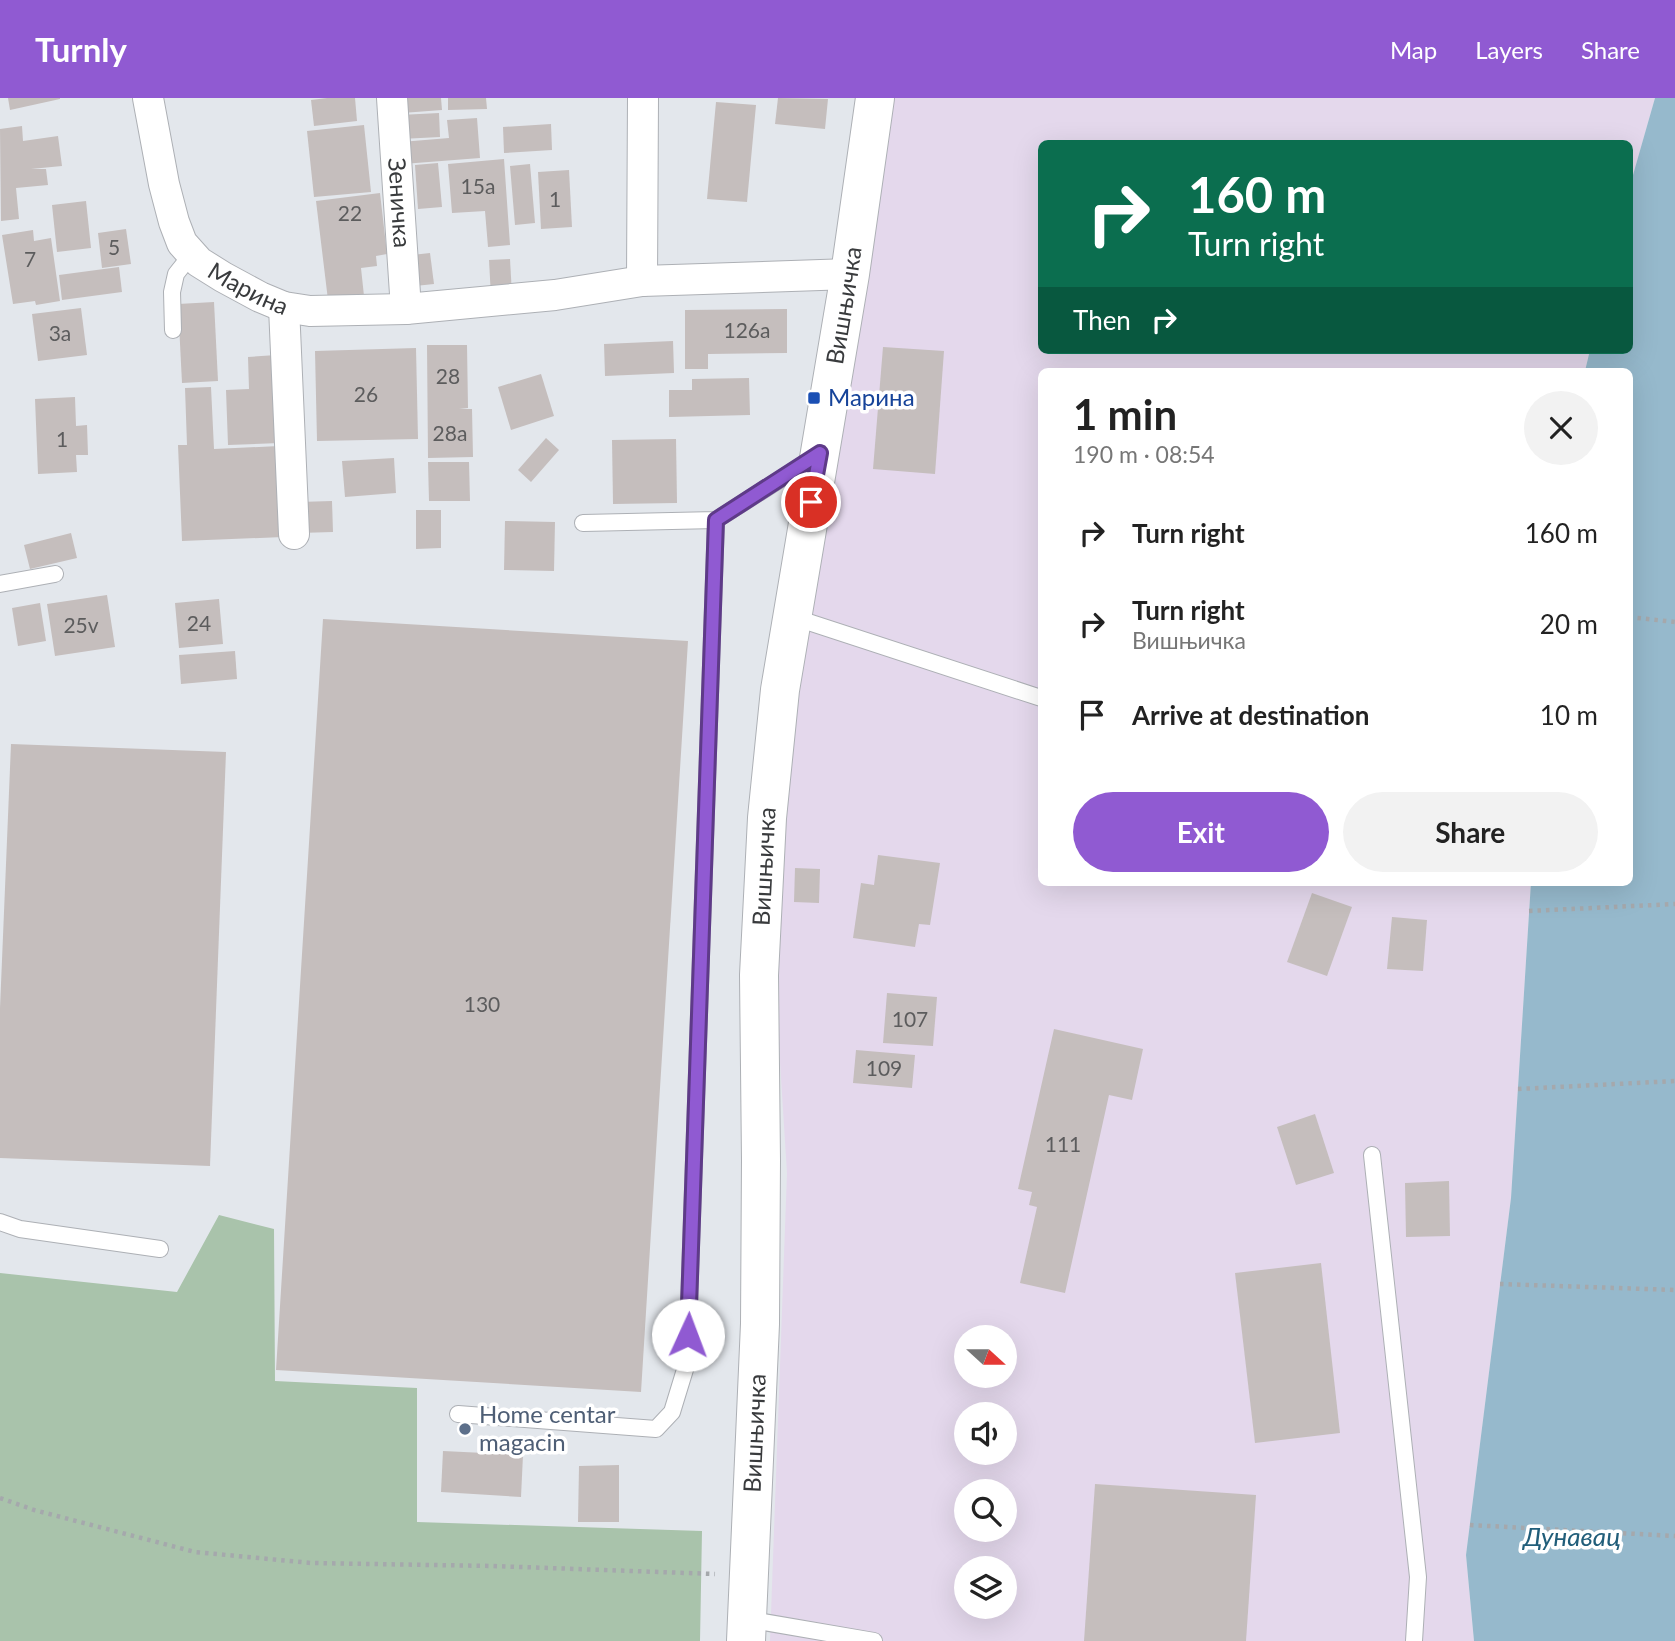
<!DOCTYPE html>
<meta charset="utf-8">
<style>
body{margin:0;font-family:Lato,sans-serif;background:#f2f2f2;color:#222;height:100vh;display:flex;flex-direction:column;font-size:26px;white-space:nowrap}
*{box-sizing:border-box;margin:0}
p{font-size:23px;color:#767676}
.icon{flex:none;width:38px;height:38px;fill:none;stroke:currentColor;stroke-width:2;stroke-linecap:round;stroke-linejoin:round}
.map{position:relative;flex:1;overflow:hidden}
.details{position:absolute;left:1038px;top:270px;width:595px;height:518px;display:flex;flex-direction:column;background:#fff;border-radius:10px;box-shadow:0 7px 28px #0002}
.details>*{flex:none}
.top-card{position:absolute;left:1038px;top:42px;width:595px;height:214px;border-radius:10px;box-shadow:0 7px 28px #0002;background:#0b6e4f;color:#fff;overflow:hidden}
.needle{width:46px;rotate:111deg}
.fabs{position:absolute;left:954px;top:1227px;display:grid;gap:14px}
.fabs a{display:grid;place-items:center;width:63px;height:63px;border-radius:50%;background:#fff;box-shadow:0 7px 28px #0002;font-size:35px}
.pin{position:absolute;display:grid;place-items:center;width:60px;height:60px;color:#fff;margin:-30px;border:4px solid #fff;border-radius:50%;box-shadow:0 2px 7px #0007}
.me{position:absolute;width:77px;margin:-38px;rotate:2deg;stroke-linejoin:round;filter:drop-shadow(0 0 5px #0008)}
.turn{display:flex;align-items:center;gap:24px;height:147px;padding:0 35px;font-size:32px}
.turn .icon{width:91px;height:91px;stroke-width:2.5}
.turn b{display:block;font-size:49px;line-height:60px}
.then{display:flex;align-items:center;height:66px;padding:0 35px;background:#0003;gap:14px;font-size:26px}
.round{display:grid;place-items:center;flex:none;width:74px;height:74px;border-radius:37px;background:#f2f2f2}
.summary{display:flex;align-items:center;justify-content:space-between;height:119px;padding:0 35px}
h1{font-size:42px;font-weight:700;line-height:52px}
.action{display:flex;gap:14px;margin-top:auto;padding:14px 35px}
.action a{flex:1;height:80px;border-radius:42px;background:#905ad2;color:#fff;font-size:28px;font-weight:700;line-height:80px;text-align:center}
.action a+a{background:#f2f2f2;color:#222}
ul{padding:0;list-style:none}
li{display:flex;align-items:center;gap:21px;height:91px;padding:0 35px}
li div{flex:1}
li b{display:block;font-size:26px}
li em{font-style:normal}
header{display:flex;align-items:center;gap:42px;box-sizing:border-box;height:98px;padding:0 35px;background:#905ad2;color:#fff}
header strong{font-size:33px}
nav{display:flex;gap:38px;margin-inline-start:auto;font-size:24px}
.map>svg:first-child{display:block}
</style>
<header>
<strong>Turnly</strong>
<nav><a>Map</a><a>Layers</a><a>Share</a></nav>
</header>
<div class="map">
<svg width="1675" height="1543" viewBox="0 0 1675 1543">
<rect width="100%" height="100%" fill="#e3e7ec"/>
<!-- industrial -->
<path fill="#e4d8ec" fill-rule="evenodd" d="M875,0H1655L1629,91V46H1041V252H1590L1585,273H1041V784H1531L1511,1100L1466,1457L1474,1543H770L787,1075L774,869L793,565ZM966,1239H1004V1278H966ZM966,1316H1004V1354H966ZM966,1393H1004V1432H966ZM966,1470H1004V1508H966Z"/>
<!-- green -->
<polygon fill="#a9c3ab" points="219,1117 274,1131 275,1283 417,1290 417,1424 702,1433 700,1543 0,1543 0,1175 177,1194"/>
<!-- water -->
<polygon fill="#96b9cc" points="1655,0 1675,0 1675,1543 1474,1543 1466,1457 1511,1100 1531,784 1629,784 1629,273 1585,273 1590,252 1629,252 1629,91"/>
<!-- building -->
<g fill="#c5bebd">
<polygon points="8,0 60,0 60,1 10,12"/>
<polygon points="327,0 355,0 357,23 314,28 311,2"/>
<polygon points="401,0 441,0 442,12 402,15"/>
<polygon points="448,0 486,0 487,11 448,12"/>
<polygon points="778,0 828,1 825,31 775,26"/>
<polygon points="716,4 756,7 747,104 707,101"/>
<polygon points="439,15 440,39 401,41 400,17"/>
<polygon points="477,20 480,60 403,66 401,44 449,40 447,22"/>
<polygon points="551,26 552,52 504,55 503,29"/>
<polygon points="364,27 371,94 314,99 307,33"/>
<polygon points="22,28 23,43 58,38 62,68 31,71 46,71 48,87 16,90 19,121 1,123 0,31"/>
<polygon points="504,61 510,147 488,149 485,113 452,115 448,66"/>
<polygon points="438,65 442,109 418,111 415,67"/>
<polygon points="530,66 535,125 515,127 510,68"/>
<polygon points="569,72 572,129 541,131 538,74"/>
<polygon points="380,95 387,156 376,158 377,168 361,170 364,198 328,202 316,103"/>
<polygon points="86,103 91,150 57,154 52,107"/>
<polygon points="126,131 131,166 102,170 98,135"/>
<polygon points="33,132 34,143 51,140 60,203 36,207 35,203 13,206 2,137"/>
<polygon points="430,155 434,186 415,188 412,157"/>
<polygon points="510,161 512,197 491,199 489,162"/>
<polygon points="119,169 122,194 62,202 59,177"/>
<polygon points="214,204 218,283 182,285 178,206"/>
<polygon points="81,210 87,257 38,263 32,216"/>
<polygon points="787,211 787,255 708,256 708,271 685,271 685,212"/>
<polygon points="673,243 674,275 605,278 604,246"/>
<polygon points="427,247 467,247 468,310 459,311 472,311 473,359 428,360"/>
<polygon points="883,249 944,253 935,376 873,371"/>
<polygon points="416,250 418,341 317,343 315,253"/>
<polygon points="276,257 280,345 228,347 226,292 249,291 248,259"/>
<polygon points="541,276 554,318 511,332 498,289"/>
<polygon points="749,280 750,317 669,319 669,292 692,292 692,281"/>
<polygon points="211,289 214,351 279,348 283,439 182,443 178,347 187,347 185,290"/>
<polygon points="75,299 76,328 87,327 88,357 76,357 77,374 38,376 35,301"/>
<polygon points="546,340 559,352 531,384 518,372"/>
<polygon points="676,341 677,405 613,406 612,342"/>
<polygon points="394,360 396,395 345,399 342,363"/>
<polygon points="428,364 469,364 470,403 429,403"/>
<polygon points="332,403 333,434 299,435 299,404"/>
<polygon points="416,412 441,412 441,450 416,451"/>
<polygon points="505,423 555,424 554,473 504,472"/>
<polygon points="71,435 77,460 30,471 24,447"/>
<polygon points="107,497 115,549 55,558 47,506"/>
<polygon points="219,501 223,546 179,550 175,505"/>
<polygon points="40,505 46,543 18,548 12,510"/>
<polygon points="323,521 688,543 641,1294 276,1272"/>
<polygon points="235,553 237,581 181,586 179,557"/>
<polygon points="11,646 226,654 210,1068 0,1060 0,910"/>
<polygon points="878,757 940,765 930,827 919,826 915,849 853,840 861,785 874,787"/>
<polygon points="795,770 820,771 819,805 794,804"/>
<polygon points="1312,795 1352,809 1327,878 1287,864"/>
<polygon points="1392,819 1427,822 1423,873 1387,871"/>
<polygon points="887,895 937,899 933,948 883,945"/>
<polygon points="1054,931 1143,951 1132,1002 1109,997 1065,1195 1020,1185 1037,1109 1029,1107 1032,1094 1018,1091"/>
<polygon points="856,952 915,957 912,990 853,985"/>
<polygon points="1315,1016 1334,1075 1296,1087 1277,1029"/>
<polygon points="1449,1083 1450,1138 1406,1139 1405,1085"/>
<polygon points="1321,1165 1340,1335 1255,1345 1235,1175"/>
<polygon points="443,1353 523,1357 521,1399 441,1394"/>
<polygon points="619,1367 619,1424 578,1424 579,1368"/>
<polygon points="1095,1386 1256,1397 1246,1543 1084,1543"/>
</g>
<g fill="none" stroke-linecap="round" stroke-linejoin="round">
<defs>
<g id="service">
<polyline points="173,232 172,194 176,176 191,157"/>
<polyline points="583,425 716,422 815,359"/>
<polyline points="0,486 55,476"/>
<polyline points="793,519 1041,600"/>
<polyline points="1372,1057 1418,1479 1414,1543"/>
<polyline points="0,1124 20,1131 160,1151"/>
<polyline points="458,1316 656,1331 672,1314 687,1265 716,422"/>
<polyline points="746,1521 874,1543"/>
</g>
<g id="minor">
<path id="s1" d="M148,0L164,86L174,124L182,145L199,164L223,179L260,199L284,209L310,213L406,211L555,197L642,183L850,176"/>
<path id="s2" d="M392,0L406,211"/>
<polyline points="642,183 643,0"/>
<polyline points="284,209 294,436"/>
</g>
<g id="tertiary">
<path id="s3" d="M746,1543L760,1226L761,1062L759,877L767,720L780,592L850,176L875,0"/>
</g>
</defs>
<!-- service casing -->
<use href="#service" stroke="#adb0b5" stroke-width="18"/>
<!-- minor casing -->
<use href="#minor" stroke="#adb0b5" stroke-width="32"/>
<!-- tertiary casing -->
<use href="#tertiary" stroke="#adb0b5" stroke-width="40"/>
<!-- path -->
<g stroke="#a5a8ac" stroke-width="4.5" stroke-dasharray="3.5 5" stroke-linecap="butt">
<polyline points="1629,519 1675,524"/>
<polyline points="1529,813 1675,806"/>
<polyline points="1518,991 1675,983"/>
<polyline points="1500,1186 1675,1192"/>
<polyline points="0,1400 34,1412 195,1454 311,1465 493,1468 715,1476"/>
<polyline points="1470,1427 1675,1438"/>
</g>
<!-- service -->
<use href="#service" stroke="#fff" stroke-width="16"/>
<!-- minor -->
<use href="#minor" stroke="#fff" stroke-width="30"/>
<!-- tertiary -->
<use href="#tertiary" stroke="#fff" stroke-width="38"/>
</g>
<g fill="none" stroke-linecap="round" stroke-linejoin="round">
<defs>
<polyline id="route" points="688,1237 716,422 820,355 811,404"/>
</defs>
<!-- route casing -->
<use href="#route" stroke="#5e3a88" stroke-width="18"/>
<!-- route -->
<use href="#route" stroke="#905ad2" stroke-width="12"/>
</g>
<!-- markers -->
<rect fill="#1a4fb4" stroke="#fff" stroke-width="2.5" x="807" y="293" width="14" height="14" rx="3.5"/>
<circle fill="#5c6f8a" stroke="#fff" stroke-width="2.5" cx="465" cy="1331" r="7"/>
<g text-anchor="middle" stroke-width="7" stroke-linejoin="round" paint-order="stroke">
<!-- number labels -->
<g font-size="21" fill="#5c5c5d">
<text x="478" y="96">15a</text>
<text x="555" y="109">1</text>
<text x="350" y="123">22</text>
<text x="114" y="157">5</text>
<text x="30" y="169">7</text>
<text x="747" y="240">126a</text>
<text x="60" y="243">3a</text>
<text x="448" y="286">28</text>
<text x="366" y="304">26</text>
<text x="450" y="343">28a</text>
<text x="62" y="349">1</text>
<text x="199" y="533">24</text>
<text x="81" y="535">25v</text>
<text x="482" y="914">130</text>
<text x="910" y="929">107</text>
<text x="884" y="978">109</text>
<text x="1063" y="1054">111</text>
</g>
<!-- street labels -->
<g font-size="24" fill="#393b3d" stroke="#fff">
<text dy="8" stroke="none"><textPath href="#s2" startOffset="105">Зеничка</textPath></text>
<text dy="8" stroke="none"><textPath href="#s1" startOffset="231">Марина</textPath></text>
<text dy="8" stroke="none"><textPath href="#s3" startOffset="1342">Вишњичка</textPath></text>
<text dy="8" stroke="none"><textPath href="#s3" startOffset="775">Вишњичка</textPath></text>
<text dy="8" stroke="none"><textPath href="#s3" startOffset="208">Вишњичка</textPath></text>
</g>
<!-- transit labels -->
<g font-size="24" fill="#164399" stroke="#fff" text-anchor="start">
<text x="828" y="308">Марина</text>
</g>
<!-- service labels -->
<g font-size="24" fill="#4e5e75" stroke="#fff" text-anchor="start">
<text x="479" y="1325">Home centar<tspan x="479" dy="28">magacin</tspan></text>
</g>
<!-- water labels -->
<g font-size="26" font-style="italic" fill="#215e7a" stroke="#fff">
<text x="1572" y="1448">Дунавац</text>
</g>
</g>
</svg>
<div class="fabs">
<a><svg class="needle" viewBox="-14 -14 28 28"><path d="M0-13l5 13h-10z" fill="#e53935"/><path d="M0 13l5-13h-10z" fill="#767676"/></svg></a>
<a><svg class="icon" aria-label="sound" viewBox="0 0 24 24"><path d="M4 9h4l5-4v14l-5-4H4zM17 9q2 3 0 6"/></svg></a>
<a><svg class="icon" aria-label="search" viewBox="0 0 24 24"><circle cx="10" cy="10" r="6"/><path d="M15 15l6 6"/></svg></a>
<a><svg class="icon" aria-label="layers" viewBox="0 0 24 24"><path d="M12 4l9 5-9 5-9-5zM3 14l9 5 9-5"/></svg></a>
</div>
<div class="pin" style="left:811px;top:404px;background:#d93025"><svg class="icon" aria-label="arrive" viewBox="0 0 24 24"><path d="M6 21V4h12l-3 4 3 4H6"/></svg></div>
<svg class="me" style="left:688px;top:1237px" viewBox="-20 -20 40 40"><circle r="19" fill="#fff"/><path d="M0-13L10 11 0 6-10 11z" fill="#905ad2"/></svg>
<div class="top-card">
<div class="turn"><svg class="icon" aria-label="right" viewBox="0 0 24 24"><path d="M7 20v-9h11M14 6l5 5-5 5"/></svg><div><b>160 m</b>Turn right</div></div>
<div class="then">Then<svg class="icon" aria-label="right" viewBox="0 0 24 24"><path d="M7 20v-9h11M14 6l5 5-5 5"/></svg></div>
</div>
<section class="details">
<div class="summary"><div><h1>1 min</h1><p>190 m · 08:54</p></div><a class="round"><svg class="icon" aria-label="close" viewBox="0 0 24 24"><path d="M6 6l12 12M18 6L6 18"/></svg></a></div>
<ul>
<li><svg class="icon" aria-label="right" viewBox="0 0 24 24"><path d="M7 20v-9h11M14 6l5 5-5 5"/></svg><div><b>Turn right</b></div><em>160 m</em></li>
<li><svg class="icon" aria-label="right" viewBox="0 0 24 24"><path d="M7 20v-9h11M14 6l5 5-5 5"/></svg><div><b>Turn right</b><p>Вишњичка</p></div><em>20 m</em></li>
<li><svg class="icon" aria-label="arrive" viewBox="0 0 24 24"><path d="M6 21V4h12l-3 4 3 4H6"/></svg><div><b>Arrive at destination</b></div><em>10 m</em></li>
</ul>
<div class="action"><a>Exit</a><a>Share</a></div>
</section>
</div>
